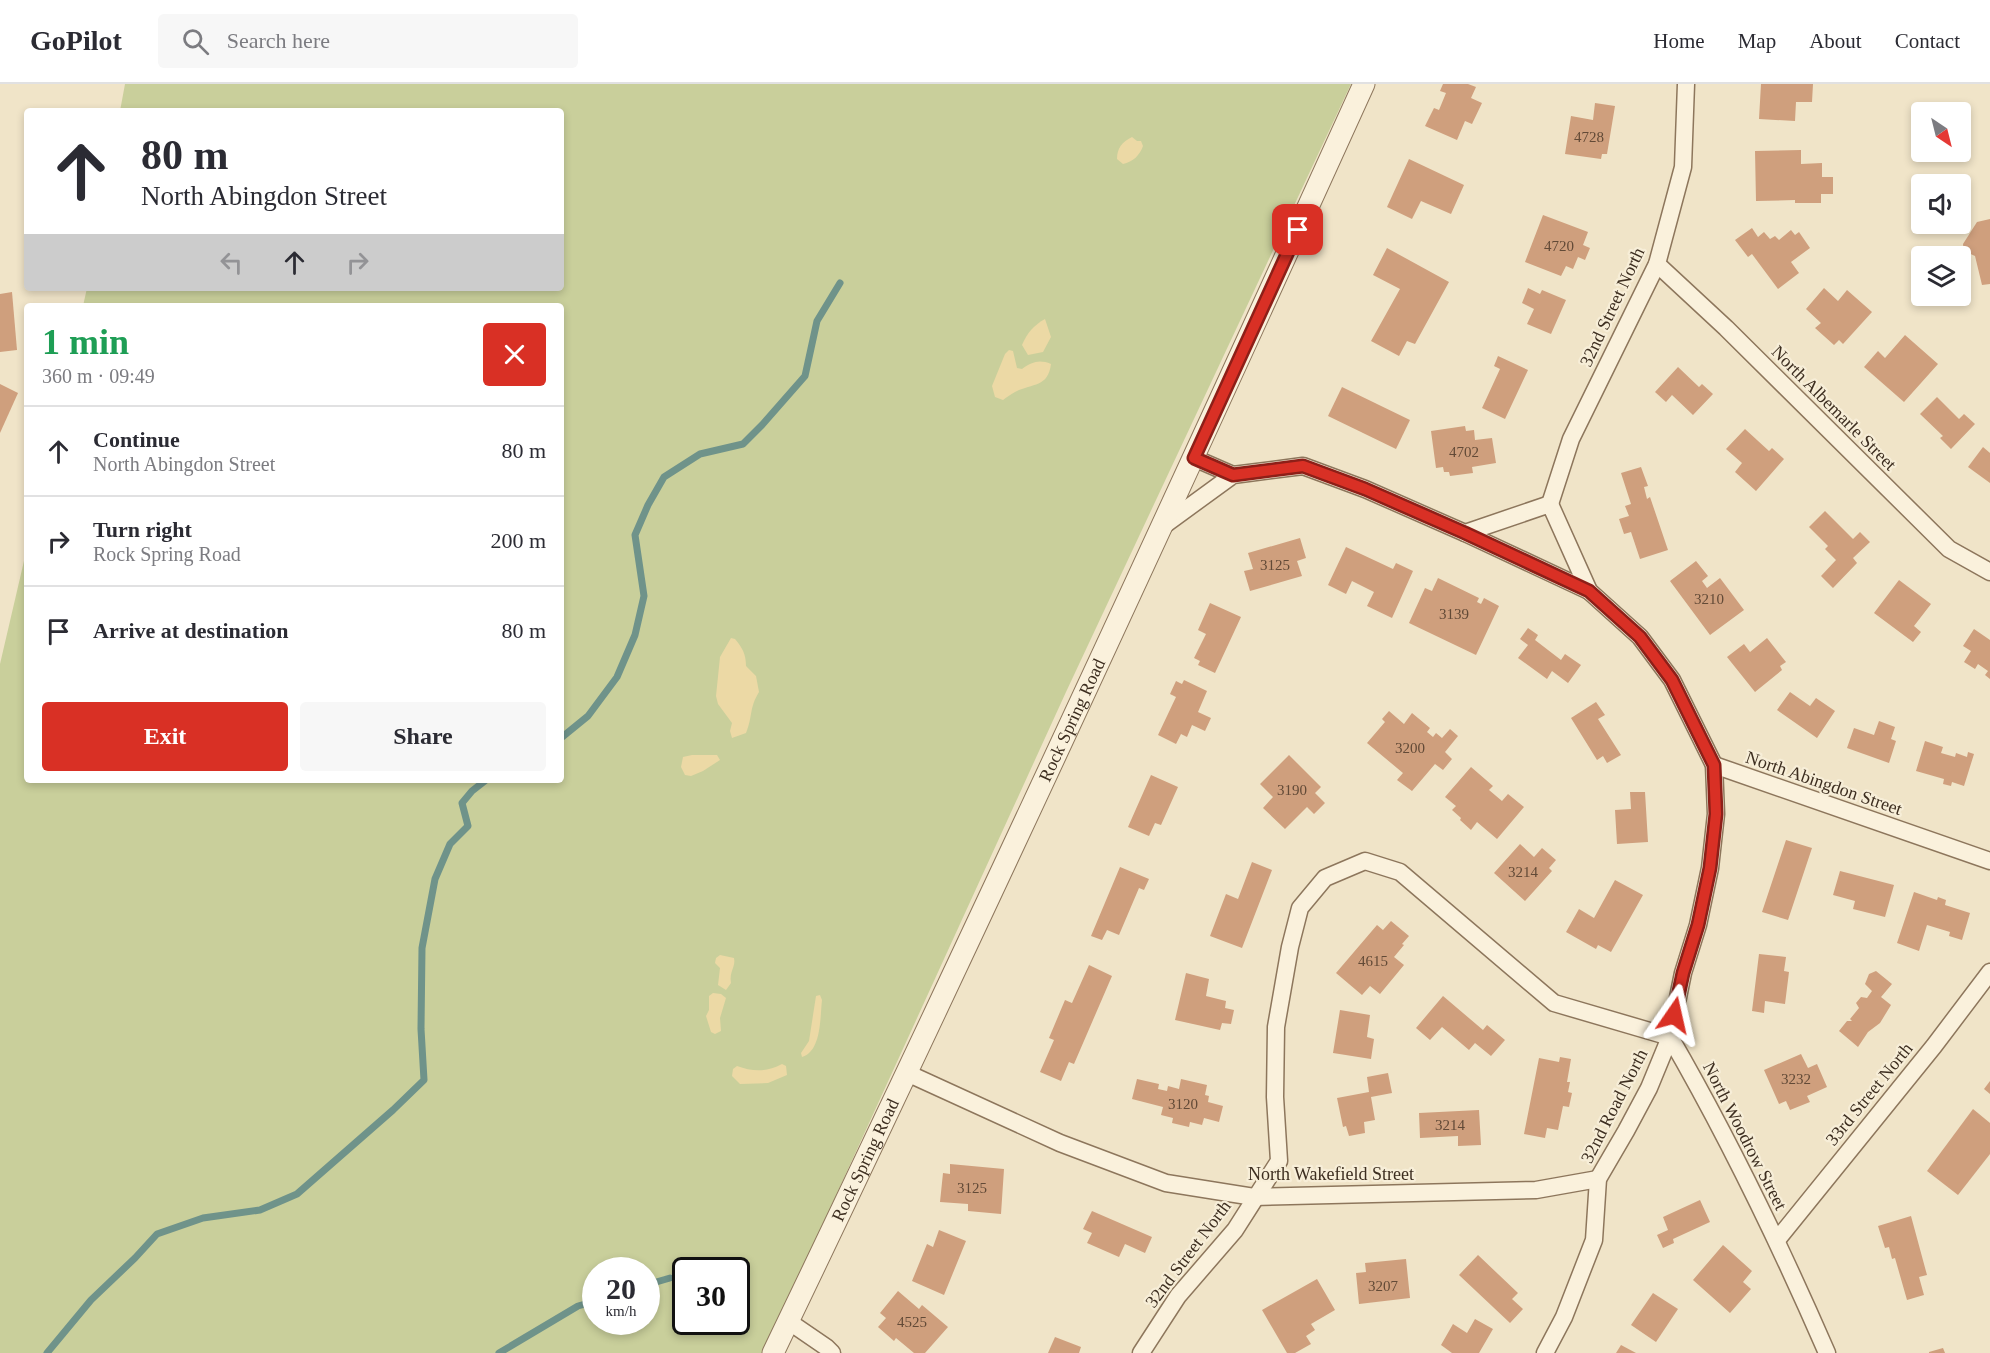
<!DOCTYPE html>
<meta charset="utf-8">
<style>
body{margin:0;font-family:Georgia,serif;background:#f7f7f7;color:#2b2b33;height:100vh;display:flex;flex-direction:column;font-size:22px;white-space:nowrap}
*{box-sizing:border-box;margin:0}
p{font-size:20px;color:#7c7c81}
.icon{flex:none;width:33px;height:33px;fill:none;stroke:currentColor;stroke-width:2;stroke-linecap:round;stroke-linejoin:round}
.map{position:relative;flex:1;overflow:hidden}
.sheet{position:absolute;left:24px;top:219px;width:540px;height:480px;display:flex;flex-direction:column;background:#fff;border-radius:6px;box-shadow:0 3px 9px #0003}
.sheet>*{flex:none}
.banner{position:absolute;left:24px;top:24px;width:540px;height:183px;border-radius:6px;box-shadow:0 3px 9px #0003;background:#fff;color:#2b2b33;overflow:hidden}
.needle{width:39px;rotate:145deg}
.tools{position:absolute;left:1911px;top:18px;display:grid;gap:12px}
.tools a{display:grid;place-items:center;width:60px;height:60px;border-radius:6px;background:#fff;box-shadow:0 3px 9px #0003;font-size:30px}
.speed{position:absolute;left:582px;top:1173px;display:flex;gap:12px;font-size:30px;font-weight:700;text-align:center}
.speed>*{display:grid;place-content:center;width:78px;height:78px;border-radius:50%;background:#fff;box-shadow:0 3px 9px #0003;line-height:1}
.speed small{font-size:15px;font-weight:400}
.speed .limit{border:3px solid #111;border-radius:9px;background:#fff;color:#111}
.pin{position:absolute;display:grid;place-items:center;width:51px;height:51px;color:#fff;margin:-26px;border-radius:12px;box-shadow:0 3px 9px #0006}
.me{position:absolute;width:66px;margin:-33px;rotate:11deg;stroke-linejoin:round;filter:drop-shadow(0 0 4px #0008)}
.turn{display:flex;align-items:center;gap:21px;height:126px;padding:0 18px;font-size:27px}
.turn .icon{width:78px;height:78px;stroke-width:2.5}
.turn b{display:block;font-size:42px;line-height:51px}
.lanes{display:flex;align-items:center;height:57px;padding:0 18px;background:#0003;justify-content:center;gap:30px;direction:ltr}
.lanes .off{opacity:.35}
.round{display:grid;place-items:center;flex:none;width:63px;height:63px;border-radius:6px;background:#f7f7f7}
.overview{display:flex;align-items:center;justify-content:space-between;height:102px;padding:0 18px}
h1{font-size:36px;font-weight:800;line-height:45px;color:#1e9e55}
.cta{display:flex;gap:12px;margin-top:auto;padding:12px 18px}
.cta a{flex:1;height:69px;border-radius:6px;background:#d93025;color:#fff;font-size:24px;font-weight:800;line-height:69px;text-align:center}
.cta a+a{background:#f7f7f7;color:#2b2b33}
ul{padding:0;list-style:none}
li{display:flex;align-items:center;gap:18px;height:90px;padding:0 18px;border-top:2px solid #e1e1e2}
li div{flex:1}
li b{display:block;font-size:22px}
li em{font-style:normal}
header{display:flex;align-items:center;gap:36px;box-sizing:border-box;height:84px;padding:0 30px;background:#fff;border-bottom:2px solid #e1e1e2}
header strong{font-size:28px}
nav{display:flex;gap:33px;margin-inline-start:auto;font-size:21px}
.search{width:420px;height:54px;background:#f7f7f7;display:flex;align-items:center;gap:15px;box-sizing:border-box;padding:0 21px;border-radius:6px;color:#7c7c81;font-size:22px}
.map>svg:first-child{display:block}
</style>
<header>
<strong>GoPilot</strong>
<div class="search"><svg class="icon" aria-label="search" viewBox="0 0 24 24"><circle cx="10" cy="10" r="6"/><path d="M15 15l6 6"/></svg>Search here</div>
<nav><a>Home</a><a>Map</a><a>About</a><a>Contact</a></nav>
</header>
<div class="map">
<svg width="1990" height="1269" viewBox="0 0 1990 1269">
<rect width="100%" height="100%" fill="#f0e4c8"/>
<!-- green -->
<path fill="#c9cf9b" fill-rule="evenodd" d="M125,0H1351L1066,608L764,1269H0V580L27,464V696H561V222H83L87,204H561V27H120ZM596,1186H646V1238H596ZM686,1186H736V1238H686Z"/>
<!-- sand -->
<g fill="#ecd9a5">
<path d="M1132,53L1137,57H1141L1143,62C1140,71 1133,78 1123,80L1117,75C1117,64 1122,58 1132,53Z"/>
<path d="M1045,235L1051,253L1043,268L1028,271L1022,261C1027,249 1034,241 1045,235Z"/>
<path d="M1009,266L1013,267L1017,284L1022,285C1032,278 1039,275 1051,280C1048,304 1032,299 1015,308C1011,310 1007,313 1003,316L995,313L992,302L1005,270Z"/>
<path d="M731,554L735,555C742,563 746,570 746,582L756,592L759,608C749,624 753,632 746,649L732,654L730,647L732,639L718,620L716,612L720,573Z"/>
<polygon points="692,671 717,671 720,676 703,687 691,692 685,691 681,683 683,673"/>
<path d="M720,871L734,874C736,883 729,887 731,899L726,906L718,901L720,884L715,879L716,874Z"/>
<polygon points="713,909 721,910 726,914 720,934 721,947 715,950 711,948 706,932 709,926 709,912"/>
<path d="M820,911L822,916C820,932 822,967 802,973L801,969L809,957L816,912Z"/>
<path d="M782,980L786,982L787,991L768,999L740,1000L732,992L733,985L737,982C753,988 767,988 782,980Z"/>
</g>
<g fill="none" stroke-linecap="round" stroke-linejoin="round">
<!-- stream -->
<g stroke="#6f938a" stroke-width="7">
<polyline points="561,654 588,632 617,593 635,551 644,512 635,451 648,421 664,393 700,370 743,360 762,341 805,292 817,237 840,199"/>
<polyline points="646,1201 670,1194"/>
<polyline points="47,1269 91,1216 135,1174 157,1150 203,1134 260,1126 297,1110 393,1026 424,996 421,945 422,864 435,795 450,760 468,742 462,719 472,707 486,696"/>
<polyline points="499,1269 578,1222 596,1217"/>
</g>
</g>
<!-- building -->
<g fill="#cf9f7d">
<polygon points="1443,0 1468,0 1476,3 1471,14 1482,19 1472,40 1465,37 1457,56 1425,42 1434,24 1439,26 1446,9 1440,7"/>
<polygon points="1761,0 1813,0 1812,18 1796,18 1795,37 1759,35"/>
<polygon points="1595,19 1615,22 1607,70 1602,70 1601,75 1565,70 1571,32 1593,36"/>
<polygon points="1801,66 1801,80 1822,79 1822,93 1833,93 1833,110 1821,110 1821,119 1795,119 1795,116 1756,117 1755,67"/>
<polygon points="1409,75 1464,101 1451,130 1421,117 1412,135 1387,123"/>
<polygon points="1543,131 1588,148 1583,161 1590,164 1585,176 1578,173 1573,185 1566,182 1561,192 1525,178"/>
<polygon points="1990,135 1990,200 1982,201 1975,172 1964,167 1963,160 1977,138"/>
<polygon points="1752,144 1758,153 1764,148 1770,155 1775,152 1779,156 1791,146 1795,151 1799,148 1810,164 1791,178 1799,189 1778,205 1752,170 1748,173 1735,156"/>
<polygon points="1387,164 1449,198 1415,260 1407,257 1399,272 1371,257 1400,205 1373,191"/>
<polygon points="1528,204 1540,210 1542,206 1566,216 1551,250 1527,240 1534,225 1522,219"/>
<polygon points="1824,204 1838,217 1847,206 1872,228 1843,260 1839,256 1834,261 1815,244 1821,239 1806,225"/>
<polygon points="12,208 17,266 0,268 0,210"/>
<polygon points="1905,251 1938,280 1904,318 1864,283 1878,267 1885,274"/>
<polygon points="1498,272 1528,286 1505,335 1482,324 1500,285 1494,282"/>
<polygon points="1678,283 1699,303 1702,300 1713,310 1693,331 1672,311 1666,318 1655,308"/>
<polygon points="0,300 18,309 0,349"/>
<polygon points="1342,303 1410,336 1396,365 1328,332"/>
<polygon points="1937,313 1959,335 1964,330 1975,340 1951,365 1940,354 1943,352 1920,330"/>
<polygon points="1465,342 1466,347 1474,346 1475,356 1492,354 1496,379 1472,383 1473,389 1450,392 1449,388 1444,388 1443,383 1436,384 1431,347"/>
<polygon points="1745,345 1769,367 1772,364 1784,375 1756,407 1735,388 1742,379 1726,365"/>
<polygon points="1983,363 1990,369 1990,399 1968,383"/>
<polygon points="1641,383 1648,402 1644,403 1647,415 1650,413 1668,466 1640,475 1631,448 1624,450 1619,435 1629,432 1625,422 1631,420 1621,389"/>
<polygon points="1825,427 1853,455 1860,448 1870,458 1853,474 1857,479 1833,504 1821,492 1836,476 1825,465 1828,462 1809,443"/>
<polygon points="1300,454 1306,474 1297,477 1302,492 1250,507 1244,487 1253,485 1248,469"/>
<polygon points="1346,463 1393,485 1396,479 1413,487 1392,534 1367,522 1374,508 1352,497 1346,510 1328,501"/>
<polygon points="1696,477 1708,492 1702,497 1707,504 1720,494 1744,526 1710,551 1670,497"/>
<polygon points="1438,494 1479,514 1477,518 1481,520 1484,514 1499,522 1476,571 1409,539 1425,504 1432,507"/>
<polygon points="1899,496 1931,520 1914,542 1921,548 1913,558 1874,529"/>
<polygon points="1210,519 1241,533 1215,589 1198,581 1200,577 1194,574 1206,550 1198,546"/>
<polygon points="1528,544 1538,551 1535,556 1561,576 1565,570 1581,581 1568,599 1552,587 1547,595 1518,574 1528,561 1520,555"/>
<polygon points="1974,545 1990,556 1990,595 1985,591 1988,587 1978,580 1975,585 1964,578 1971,567 1963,562"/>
<polygon points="1767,554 1786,578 1780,582 1782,586 1755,608 1727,573 1744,560 1750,568"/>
<polygon points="1184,596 1207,607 1198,628 1211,634 1205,647 1192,641 1187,653 1181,650 1176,660 1158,651 1176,613 1170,610 1176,597 1182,600"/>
<polygon points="1790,608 1810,622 1816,614 1835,627 1817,654 1777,626"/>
<polygon points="1596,618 1605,631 1598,635 1621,671 1607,679 1603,672 1597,676 1571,634"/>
<polygon points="1389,627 1404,640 1412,629 1430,644 1427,648 1433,653 1436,649 1442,654 1450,645 1458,652 1445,668 1452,675 1443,686 1435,680 1412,707 1397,696 1403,689 1367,659 1385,638 1382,635"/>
<polygon points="1879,637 1895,643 1891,655 1896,657 1889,679 1847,664 1854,644 1874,651"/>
<polygon points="1925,657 1943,663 1941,669 1955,673 1956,669 1967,673 1968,668 1974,670 1964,702 1952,698 1951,702 1943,700 1944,695 1916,687"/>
<polygon points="1289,671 1321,703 1315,709 1325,719 1314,730 1307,723 1285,745 1263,724 1273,713 1260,700"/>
<polygon points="1471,683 1493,702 1489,706 1502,717 1508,710 1524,723 1497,755 1477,738 1471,746 1460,736 1461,734 1452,726 1456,722 1445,713"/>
<polygon points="1151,691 1178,703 1161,741 1155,739 1149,752 1128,743"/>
<polygon points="1630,708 1645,708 1648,758 1617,760 1615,726 1631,725"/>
<polygon points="1786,756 1812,764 1788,836 1762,828"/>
<polygon points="1520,760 1534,773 1542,764 1556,776 1549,784 1552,787 1525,817 1494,789"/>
<polygon points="1252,778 1272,786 1242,864 1210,852 1226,810 1238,815"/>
<polygon points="1120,783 1149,795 1144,806 1139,804 1119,851 1107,846 1102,856 1091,852"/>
<polygon points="1840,787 1894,801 1885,833 1853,825 1855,817 1833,811"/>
<polygon points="1615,796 1643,811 1611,868 1598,861 1596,865 1566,848 1579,825 1594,834"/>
<polygon points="1914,808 1937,816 1938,813 1946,816 1945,821 1970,829 1962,856 1949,852 1950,848 1927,841 1919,867 1897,859"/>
<polygon points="1391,837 1409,852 1402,860 1404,861 1394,873 1404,881 1380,910 1370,902 1362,911 1336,889 1377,841 1383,846"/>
<polygon points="1759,870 1786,873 1784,887 1789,888 1785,920 1765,917 1764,929 1752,927"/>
<polygon points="1089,881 1112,892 1074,980 1069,978 1061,997 1040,988 1054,956 1049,954 1065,916 1072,919"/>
<polygon points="1876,887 1892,900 1881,913 1891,921 1880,939 1868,948 1858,963 1839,947 1847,937 1852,937 1850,935 1859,924 1856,919 1861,913 1867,914 1872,907 1865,900 1869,890"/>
<polygon points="1186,889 1209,895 1206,912 1226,917 1225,924 1234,926 1231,940 1222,939 1220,946 1175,936"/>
<polygon points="1443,912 1483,946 1487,941 1505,956 1491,972 1475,959 1469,966 1442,943 1430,956 1416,944"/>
<polygon points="1340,926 1370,931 1367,953 1374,955 1371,975 1333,969"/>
<polygon points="1801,970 1808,984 1817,980 1827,1003 1807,1012 1810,1018 1790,1026 1786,1017 1779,1020 1764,986"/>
<polygon points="1560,973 1571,975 1567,998 1570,998 1568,1008 1572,1009 1569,1023 1563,1022 1558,1046 1547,1044 1545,1054 1524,1050 1539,974 1559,978"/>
<polygon points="1388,989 1392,1009 1371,1013 1375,1036 1364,1038 1365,1049 1349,1052 1346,1042 1343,1043 1337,1014 1369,1008 1367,993"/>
<polygon points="1137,995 1159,1000 1158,1005 1167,1007 1168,1002 1179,1005 1181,995 1207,1001 1205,1011 1209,1012 1208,1018 1223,1022 1219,1038 1204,1034 1202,1041 1190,1038 1189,1043 1172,1039 1173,1034 1161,1031 1163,1023 1132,1015"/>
<polygon points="1990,997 1990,1010 1984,1005"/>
<polygon points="1973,1025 1990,1039 1990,1070 1958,1111 1927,1087"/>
<polygon points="1479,1026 1481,1061 1458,1062 1458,1052 1420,1054 1419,1029"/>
<polygon points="950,1080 1004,1085 1001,1130 968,1127 968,1120 940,1118 943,1089 950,1090"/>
<polygon points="1700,1116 1710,1138 1673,1155 1674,1159 1663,1164 1657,1151 1668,1146 1663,1133"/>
<polygon points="1092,1127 1152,1153 1145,1169 1125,1160 1119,1173 1087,1159 1092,1149 1083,1145"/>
<polygon points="1911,1132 1927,1191 1919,1193 1924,1211 1907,1216 1895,1174 1892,1175 1889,1163 1885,1164 1878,1142"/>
<polygon points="939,1146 966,1157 944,1211 912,1197 927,1160 933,1163"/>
<polygon points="1723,1161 1752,1187 1743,1198 1751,1205 1730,1229 1693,1196"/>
<polygon points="1478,1171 1518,1209 1512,1215 1523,1225 1510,1239 1459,1191"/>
<polygon points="1406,1175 1410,1214 1359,1220 1356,1189 1366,1188 1365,1179"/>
<polygon points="1317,1195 1335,1226 1311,1240 1315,1246 1306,1252 1311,1260 1295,1269 1287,1269 1262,1226"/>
<polygon points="898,1207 919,1225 922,1221 948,1243 925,1269 914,1269 896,1254 894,1257 878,1243 886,1234 880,1229"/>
<polygon points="1653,1209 1678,1225 1656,1258 1631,1241"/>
<polygon points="1475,1235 1493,1245 1479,1269 1452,1269 1441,1261 1453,1240 1467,1249"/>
<polygon points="1055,1253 1081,1263 1079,1269 1048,1269"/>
<polygon points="1621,1261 1636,1269 1616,1269"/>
<polygon points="1943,1264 1945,1269 1929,1269 1929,1268"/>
</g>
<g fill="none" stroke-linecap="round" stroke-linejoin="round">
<defs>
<g id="minor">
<polyline points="1657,180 1726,244 1949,465 1990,488"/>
<polyline points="1194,374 1233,391"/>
<polyline points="1550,420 1571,355 1657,180 1683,83 1686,0"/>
<polyline points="1163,442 1233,391 1303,382 1365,405 1465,449 1550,420 1589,507 1640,553 1672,596 1714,681 1716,730 1710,784 1698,841 1683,889 1670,953 1649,1004 1626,1047 1598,1095 1594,1156 1564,1233 1545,1269"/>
<polyline points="1465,449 1589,507"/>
<polyline points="1714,681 1990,777"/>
<polyline points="907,989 1060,1059 1166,1099 1254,1113 1536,1106 1598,1095"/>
<polyline points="1777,1156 1934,962 1990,888"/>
<polyline points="788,1237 826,1263 832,1269"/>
<path d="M1141,1269L1178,1212L1235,1146L1279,1077L1275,1013L1276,943L1290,863L1300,824L1325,794L1365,777L1400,788L1554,919L1670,953C1729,1055 1780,1161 1827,1269"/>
</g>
<g id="tertiary">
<path id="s1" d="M773,1269C975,849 1171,425 1364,0"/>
</g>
</defs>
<!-- minor casing -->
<use href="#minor" stroke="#8d765c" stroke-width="19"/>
<!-- tertiary casing -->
<use href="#tertiary" stroke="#8d765c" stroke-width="23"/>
<!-- minor -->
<use href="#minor" stroke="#faf1dc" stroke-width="16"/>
<!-- tertiary -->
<use href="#tertiary" stroke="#faf1dc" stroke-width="21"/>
</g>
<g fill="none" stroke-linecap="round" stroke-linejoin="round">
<defs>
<polyline id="route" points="1298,146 1194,374 1233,391 1303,382 1365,405 1465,449 1589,507 1640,553 1672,596 1714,681 1716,730 1710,784 1698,841 1683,889 1674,931"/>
</defs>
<!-- route casing -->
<use href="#route" stroke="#8d1f18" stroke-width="15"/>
<!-- route -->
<use href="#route" stroke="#d93025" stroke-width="10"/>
</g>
<g text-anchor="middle" stroke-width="4.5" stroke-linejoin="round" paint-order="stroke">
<!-- number labels -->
<g font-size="15" fill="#624a37">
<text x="1589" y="58">4728</text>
<text x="1559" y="167">4720</text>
<text x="1464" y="373">4702</text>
<text x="1275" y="486">3125</text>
<text x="1709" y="520">3210</text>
<text x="1454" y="535">3139</text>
<text x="1410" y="669">3200</text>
<text x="1292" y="711">3190</text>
<text x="1523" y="793">3214</text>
<text x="1373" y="882">4615</text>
<text x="1796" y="1000">3232</text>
<text x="1183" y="1025">3120</text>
<text x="1450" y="1046">3214</text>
<text x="972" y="1109">3125</text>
<text x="1383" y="1207">3207</text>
<text x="912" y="1243">4525</text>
</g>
<!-- street labels -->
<g font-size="18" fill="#3d2e20" stroke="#f7eed8">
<text transform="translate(1612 223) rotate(-65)" y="6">32nd Street North</text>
<text transform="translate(1834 324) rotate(45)" y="6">North Albemarle Street</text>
<text dy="6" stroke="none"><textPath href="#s1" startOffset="700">Rock Spring Road</textPath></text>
<text transform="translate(1824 699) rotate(19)" y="6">North Abingdon Street</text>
<text transform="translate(1869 1010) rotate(-51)" y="6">33rd Street North</text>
<text transform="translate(1614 1022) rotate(-63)" y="6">32nd Road North</text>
<text transform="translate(1745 1052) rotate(63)" y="6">North Woodrow Street</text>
<text dy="6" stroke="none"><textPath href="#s1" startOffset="214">Rock Spring Road</textPath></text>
<text x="1331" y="1096">North Wakefield Street</text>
<text transform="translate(1188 1170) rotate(-53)" y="6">32nd Street North</text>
</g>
</g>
</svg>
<div class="tools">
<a><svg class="needle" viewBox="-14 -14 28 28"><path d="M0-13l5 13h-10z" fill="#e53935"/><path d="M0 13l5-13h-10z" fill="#7c7c81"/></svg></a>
<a><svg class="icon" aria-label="sound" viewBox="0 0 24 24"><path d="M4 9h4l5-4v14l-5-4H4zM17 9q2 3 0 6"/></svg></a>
<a><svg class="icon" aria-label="layers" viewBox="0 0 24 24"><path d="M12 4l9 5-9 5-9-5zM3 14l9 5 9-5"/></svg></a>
</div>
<div class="speed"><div>20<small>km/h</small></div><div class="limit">30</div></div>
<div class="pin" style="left:1298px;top:146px;background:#d93025"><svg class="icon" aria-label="arrive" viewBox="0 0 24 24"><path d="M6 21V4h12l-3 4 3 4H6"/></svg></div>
<svg class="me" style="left:1674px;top:931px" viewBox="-20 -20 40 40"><path d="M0-17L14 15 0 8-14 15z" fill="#d93025" stroke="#fff" stroke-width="4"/></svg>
<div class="banner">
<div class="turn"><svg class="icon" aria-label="ahead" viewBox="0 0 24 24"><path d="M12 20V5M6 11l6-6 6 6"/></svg><div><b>80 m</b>North Abingdon Street</div></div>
<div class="lanes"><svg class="icon off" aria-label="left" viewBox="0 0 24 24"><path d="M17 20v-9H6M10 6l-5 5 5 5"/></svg><svg class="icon" aria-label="ahead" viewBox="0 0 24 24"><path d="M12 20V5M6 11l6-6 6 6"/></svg><svg class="icon off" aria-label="right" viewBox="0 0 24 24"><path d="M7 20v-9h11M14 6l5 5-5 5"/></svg></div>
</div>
<section class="sheet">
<div class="overview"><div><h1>1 min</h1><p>360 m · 09:49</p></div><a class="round" style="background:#d93025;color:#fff"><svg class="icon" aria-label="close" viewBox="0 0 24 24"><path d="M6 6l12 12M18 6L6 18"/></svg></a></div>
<ul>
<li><svg class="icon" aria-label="ahead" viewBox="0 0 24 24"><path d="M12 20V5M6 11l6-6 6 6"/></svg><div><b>Continue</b><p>North Abingdon Street</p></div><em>80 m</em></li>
<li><svg class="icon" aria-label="right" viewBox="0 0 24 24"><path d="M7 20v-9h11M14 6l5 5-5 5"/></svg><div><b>Turn right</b><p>Rock Spring Road</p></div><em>200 m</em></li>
<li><svg class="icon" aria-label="arrive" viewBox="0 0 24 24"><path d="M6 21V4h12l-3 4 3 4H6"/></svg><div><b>Arrive at destination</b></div><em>80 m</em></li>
</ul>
<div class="cta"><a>Exit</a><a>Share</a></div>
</section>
</div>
